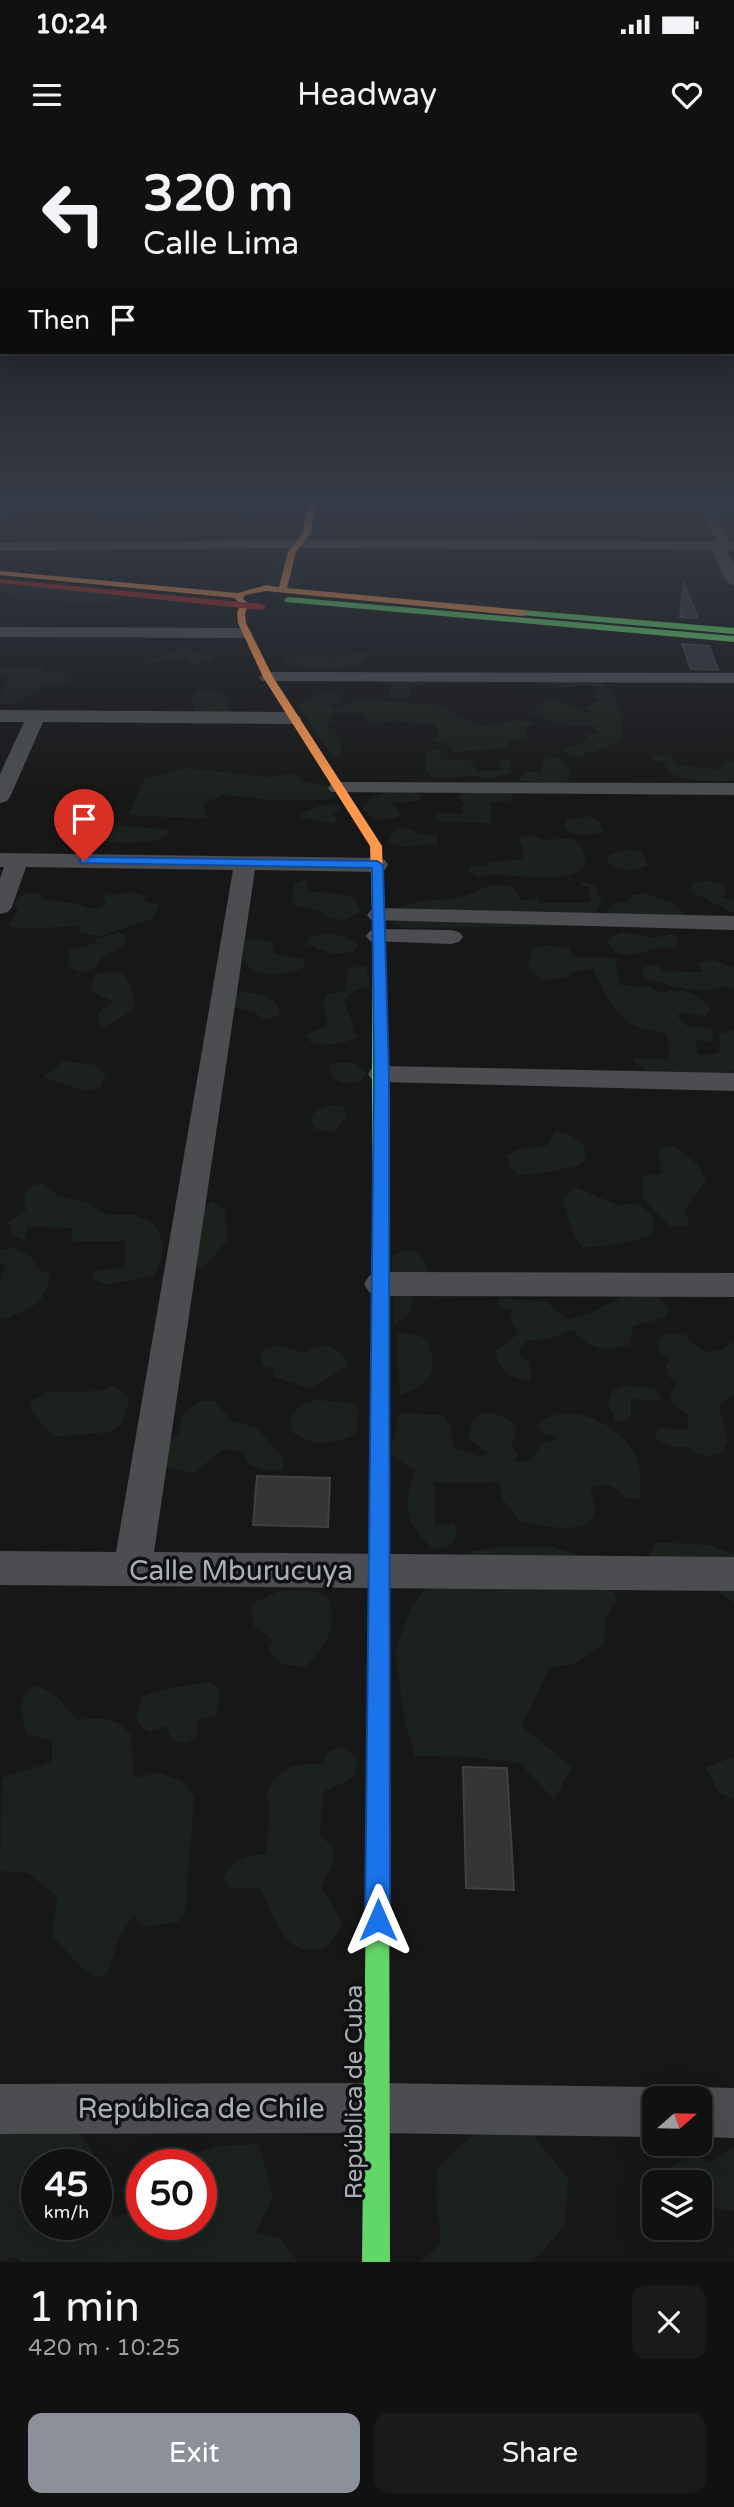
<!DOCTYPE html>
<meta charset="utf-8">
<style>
body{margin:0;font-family:"Varela Round",sans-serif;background:#1a1a1a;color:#f1f3f6;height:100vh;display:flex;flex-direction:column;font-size:26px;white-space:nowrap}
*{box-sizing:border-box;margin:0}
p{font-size:23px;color:#9c9d9f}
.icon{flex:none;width:38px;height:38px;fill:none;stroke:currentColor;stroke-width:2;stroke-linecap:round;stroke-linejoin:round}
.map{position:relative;height:2122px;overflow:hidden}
.panel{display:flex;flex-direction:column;background:#111;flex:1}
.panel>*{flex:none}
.guide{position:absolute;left:0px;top:0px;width:735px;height:214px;box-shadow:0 7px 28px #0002,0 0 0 2px #303131;background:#111;color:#f1f3f6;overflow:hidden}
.needle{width:46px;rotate:70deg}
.fabs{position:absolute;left:642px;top:1946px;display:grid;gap:14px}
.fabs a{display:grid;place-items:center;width:70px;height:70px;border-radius:14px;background:#111;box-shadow:0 7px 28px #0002,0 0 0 2px #303131;font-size:35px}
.speed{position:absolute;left:21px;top:2009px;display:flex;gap:14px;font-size:35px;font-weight:700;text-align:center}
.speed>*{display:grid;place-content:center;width:91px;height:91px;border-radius:50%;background:#111;box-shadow:0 7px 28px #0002,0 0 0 2px #303131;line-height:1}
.speed small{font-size:18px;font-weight:400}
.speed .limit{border:10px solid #d22;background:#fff;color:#111}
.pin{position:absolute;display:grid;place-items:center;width:60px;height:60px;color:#fff;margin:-72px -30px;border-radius:50% 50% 50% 0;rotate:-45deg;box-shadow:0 0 7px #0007}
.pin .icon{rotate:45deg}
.me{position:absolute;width:77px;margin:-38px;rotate:0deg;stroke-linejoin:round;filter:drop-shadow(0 0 5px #0008)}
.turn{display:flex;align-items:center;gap:24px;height:147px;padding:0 28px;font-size:32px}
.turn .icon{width:91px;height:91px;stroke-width:2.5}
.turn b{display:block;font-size:49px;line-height:60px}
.then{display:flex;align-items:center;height:66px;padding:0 28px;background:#0003;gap:14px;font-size:26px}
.round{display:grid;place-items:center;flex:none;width:74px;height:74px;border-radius:14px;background:#1a1a1a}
.summary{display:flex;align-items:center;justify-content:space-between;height:119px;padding:0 28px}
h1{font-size:42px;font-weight:600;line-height:52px}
.button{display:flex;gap:14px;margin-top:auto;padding:14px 28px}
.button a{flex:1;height:80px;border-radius:14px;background:#8c9099;color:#fff;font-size:28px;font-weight:600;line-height:80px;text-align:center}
.button a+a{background:#1a1a1a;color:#f1f3f6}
.status{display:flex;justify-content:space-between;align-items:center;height:49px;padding:0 35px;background:#111;direction:ltr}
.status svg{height:19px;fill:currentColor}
header{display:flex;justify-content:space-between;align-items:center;height:91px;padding:0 28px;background:#111;font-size:32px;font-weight:600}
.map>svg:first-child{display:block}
</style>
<div class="status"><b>10:24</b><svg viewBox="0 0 49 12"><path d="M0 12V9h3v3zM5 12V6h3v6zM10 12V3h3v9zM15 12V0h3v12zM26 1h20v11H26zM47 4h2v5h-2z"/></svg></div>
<header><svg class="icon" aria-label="menu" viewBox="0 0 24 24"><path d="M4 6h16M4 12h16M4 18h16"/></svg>Headway<svg class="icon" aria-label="heart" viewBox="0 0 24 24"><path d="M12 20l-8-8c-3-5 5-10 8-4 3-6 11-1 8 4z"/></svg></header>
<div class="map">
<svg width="734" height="2122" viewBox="0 0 734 2122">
<rect width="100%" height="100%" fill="#171717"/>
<!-- green -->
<g fill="#1b211c" fill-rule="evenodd">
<path d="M78,365H141L133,370L154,374C140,379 111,381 98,374C90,369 88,366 78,365Z"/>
<path d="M277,419C291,419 299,418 308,429L305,444C293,446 272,450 263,437L265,427Z"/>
<polygon points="0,442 126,456 108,463 61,463 57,459 15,459 0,448"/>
<polygon points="184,508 202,513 199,516 208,515 215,520 192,524 185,518 169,522 145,524 154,517 175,513 176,510"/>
<path d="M358,512H366L367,519C347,536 310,528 286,527L282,521L299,515L337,518Z"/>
<path d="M37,526L43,527V531L71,534L72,536C63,549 54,543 41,546C33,549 30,556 23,560C17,564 7,564 0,564V555L10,537H0V528Z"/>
<polygon points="470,531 481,532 499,539 499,542 433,543 411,547 410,556 398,560 389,558 392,545 385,541"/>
<path d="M598,539C620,557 622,572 623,599L595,612H584L585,617L572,616L562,611L564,608L576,606L587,599L586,594H598L595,586L560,585L531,573C557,544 571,573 598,575L585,568L600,560L593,555L600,547C577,541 557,555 537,541Z"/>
<polygon points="204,549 222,552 232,571 224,577 191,574 195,567 192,562 194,553"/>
<path d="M331,552L337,553L344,562L331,565L330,569L365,559L438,565L480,586L513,581H530L535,583L526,587L527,601L510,600L508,608L454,612L445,603L432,600V598L439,596L436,585L392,581L373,584L366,580L362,573H334L327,588L334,589C338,596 344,608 340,615L332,616L297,564L312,556Z"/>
<polygon points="433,609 440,609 441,619 471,620 476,631 501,631 499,619 509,618 512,633 487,639 474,636 432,638 425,630 425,613"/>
<path d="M669,615L676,624L718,630L723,624L734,621V641C714,642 677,644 664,627L667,624L653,620V616Z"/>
<path d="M543,616C560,617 562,619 571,632L568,640L558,643L522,641L518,637L527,632H542Z"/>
<polygon points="186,628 269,637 291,634 306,642 330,646 335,656 324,660 271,660 223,655 203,664 207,679 128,675 145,638"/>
<polygon points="392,650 414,651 421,657 420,660 392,664 401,673 397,678 376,680 362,669 370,658"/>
<polygon points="465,652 511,652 513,657 508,661 491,663 491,683 438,682 434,678 437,674 463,673 462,667 466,665 457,657"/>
<polygon points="337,664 342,667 333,675 338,678 333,684 301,678 300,674 321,665"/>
<path d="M587,676L597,679L604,691C588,697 578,698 564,688L567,680Z"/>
<path d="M114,685L165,689L170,691L169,695C151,705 100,706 82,694L83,691Z"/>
<polygon points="398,688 412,689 418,694 437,695 438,704 404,707 388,703 392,692"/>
<path d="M531,694L545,701L563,698L575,700C582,705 583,710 585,718C590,746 519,736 503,735C494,734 485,736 476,736L468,730L470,726H486L489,722L523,719V708L518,698Z"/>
<path d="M630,709L641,712L648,725C632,732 622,733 607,722L610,714Z"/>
<polygon points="307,738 306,751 341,754 354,758 361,772 344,780 329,778 320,771 293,765 291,759 295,744"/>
<polygon points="711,741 725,745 727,753 722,757 734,760 734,773 689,751 693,742"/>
<path d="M581,742L596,746L602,764L596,770L604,779L603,786L403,788L394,783L401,767C420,759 437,760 457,758C474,755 510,728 521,760L538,759L539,763L590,762V747L582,745Z"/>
<path d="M129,752L142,754L146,762L160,765L150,780L100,796L80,793L79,786L23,789L8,786L18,770L13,764C20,754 25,753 37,753L44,759L77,764L87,768H99L106,763L103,756Z"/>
<polygon points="645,753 671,762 689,778 608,776 607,770 615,764 628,761 632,755"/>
<polygon points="120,792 126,796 124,805 99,820 96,827 83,833 67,827 70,809 94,804 96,799"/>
<path d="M624,792L654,798L671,794L677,796L680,801H676L677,808C672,808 665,807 660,808C642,811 617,826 606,799Z"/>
<polygon points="328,793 344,796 358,805 353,812 333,814 306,804 309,797"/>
<path d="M257,798L273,803L275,814L305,819L304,827C292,834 265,838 252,830C246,825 242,817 238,811L244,801Z"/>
<path d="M549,805L569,808L572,817L615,818L620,845L650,847L661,853C686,847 692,851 711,868L706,876L680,873L677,876L687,886L711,888L714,899L708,902L697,899L695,905L698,915L718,913L721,906L718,895L734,890V931L710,934L647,931L634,923V918L669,919L667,895C655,888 650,892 640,888C612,877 605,852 593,828L574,832L565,838L541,840L528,827L531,809Z"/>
<path d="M713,820L734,827V849L722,846C705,858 663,843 643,838L642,828L652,824L660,826L661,831L702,832L699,823Z"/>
<path d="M366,826L370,847L356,850L344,860L357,897C344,904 324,908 310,902L307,895L327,885L323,861L328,854L345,851L348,828Z"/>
<path d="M110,832L123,833C131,845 134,854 135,868L105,888L99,885L98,874L113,861L94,853L90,847L96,834Z"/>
<path d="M241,852C257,853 274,854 280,871L277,876L263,880L256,873L232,866V856Z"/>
<polygon points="63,921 96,925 106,935 100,947 87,951 43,938"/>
<path d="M340,922L354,923L367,934C358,946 347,945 334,939L328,925Z"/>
<polygon points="330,965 344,966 347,977 334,992 315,989 310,979 316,970"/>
<path d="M555,991L570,995L583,1003L586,1017L582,1024C561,1030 539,1035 517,1035L510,1026L507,1015L520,1009L548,1005Z"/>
<polygon points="673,1005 697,1024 706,1041 685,1069 689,1086 669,1086 642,1057 642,1036 661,1034 658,1010"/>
<path d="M43,1043L58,1056L87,1062L105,1074L135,1075L155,1084C166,1109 166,1113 153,1136L106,1145L92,1139L94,1132L125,1126V1101L72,1102L73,1088L27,1087L24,1100L13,1096L8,1082L26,1070L24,1056L28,1047Z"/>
<path d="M574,1047L618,1065L636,1063L651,1073L655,1087L651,1095C629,1102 606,1108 583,1107L575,1098L562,1060Z"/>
<polygon points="212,1061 225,1071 227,1101 203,1128 185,1126 197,1073"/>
<path d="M15,1108L29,1115L41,1132L51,1133C45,1166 30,1170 0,1180V1143L5,1124H0V1110Z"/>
<polygon points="412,1110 423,1118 429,1132 425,1140 412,1148 413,1159 408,1175 394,1185 392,1116 401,1111"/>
<path d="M644,1155L660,1158L669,1170L666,1177L633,1186L630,1204C605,1214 590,1209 573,1190L547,1199L526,1201L520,1209V1217L530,1222L531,1241C511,1238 496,1232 496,1210L518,1194L509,1178L513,1169L504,1170L497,1165L500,1158L545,1161L568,1180L590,1173L620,1158Z"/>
<path d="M396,1193H409L427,1199C439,1232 432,1243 400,1255Z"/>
<path d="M668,1193L685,1195C702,1216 713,1216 734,1202V1253L719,1266L728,1301L722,1313C707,1318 698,1317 687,1307H672L656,1299L655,1294L660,1288L687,1290L689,1274L679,1270L669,1257L674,1246L679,1242L669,1237L665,1225L670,1220L661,1215L656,1201Z"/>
<polygon points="279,1205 305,1213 313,1208 329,1205 343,1214 348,1225 311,1249 275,1237 272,1228 264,1226 260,1216 263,1210"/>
<path d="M114,1245L129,1257C126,1271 125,1286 110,1292L53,1297L32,1272L29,1262L48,1252L99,1251Z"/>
<polygon points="622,1245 654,1248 660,1256 660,1261 631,1259 631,1277 624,1282 615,1280 608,1262 613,1251"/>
<path d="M316,1260L353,1263L359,1269L356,1294C330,1304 316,1309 292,1292L290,1277L301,1265Z"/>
<polygon points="201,1261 215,1261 233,1282 256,1287 284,1318 283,1330 263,1330 248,1324 242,1312 223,1309 194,1333 162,1327 163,1304 178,1294 182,1275"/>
<path d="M399,1273L443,1275L450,1286L455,1308L479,1316L488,1314L470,1299C468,1265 497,1269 516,1285L515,1298L511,1304L517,1315L516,1322C533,1323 534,1314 543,1302L555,1301L558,1297L543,1294L536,1286C565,1257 624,1284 637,1319C641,1330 640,1346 641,1358L627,1359C614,1347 608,1341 590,1349C592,1358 597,1369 593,1377C584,1396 535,1385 519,1381L502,1358L500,1342L434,1343V1385L454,1384C462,1402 450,1408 434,1409C404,1384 403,1367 415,1331L390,1314Z"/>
<polygon points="656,1402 709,1405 734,1414 734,1463 710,1445 647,1421"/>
<polygon points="507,1406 553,1407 600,1422 617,1459 606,1476 604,1504 572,1525 550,1527 522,1586 572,1627 554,1660 520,1623 470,1617 415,1616 404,1578 395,1512 411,1467 430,1442 473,1411"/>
<path d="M309,1450L327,1456C341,1484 326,1504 307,1526C289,1527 277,1526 269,1509L273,1501L254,1486L250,1465L279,1451Z"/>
<path d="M211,1542L220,1548L216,1576L199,1579L196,1597L187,1603L172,1601L167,1586L150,1592L140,1586L136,1578L142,1557C159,1548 191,1545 211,1542Z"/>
<path d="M37,1546C61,1555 62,1565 78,1580C102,1577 113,1576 131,1594L134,1635L138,1638L158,1632L183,1642L194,1658L185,1774L178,1782L144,1787L133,1776L120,1796L107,1833L97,1838L84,1830L52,1796L57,1757L28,1733L0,1731L2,1638C19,1630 36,1629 52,1621V1601L27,1594C21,1578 19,1568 26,1551Z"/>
<path d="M341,1606L358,1619L353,1638L324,1651L319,1696L333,1706V1724L321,1747L342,1782C337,1794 332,1806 318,1809C279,1817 275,1770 259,1748H229L224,1739C231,1718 245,1716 266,1714L270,1664L266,1655C278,1627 293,1623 322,1624L327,1613Z"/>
<polygon points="734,1617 734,1659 719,1653 706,1627"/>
<path d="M51,1983C61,1987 74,1990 82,1996C94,2005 106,2060 114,2078L142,2068V2084H201V2025H186L188,2017L215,2006L259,2004L273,2057L255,2093L280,2098L298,2122H22L15,2117L0,2121V1988ZM37,2025H96V2084H37Z"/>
<polygon points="529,1990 568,2038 565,2085 533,2122 420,2122 441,2103 436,2059 437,2028 477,1991"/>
<polygon points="734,2006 734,2071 700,2067 700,2042 663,2042 666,2030 694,2014 710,2023"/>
</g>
<!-- building -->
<g fill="#353537" stroke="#3f4143" stroke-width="2">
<polygon points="684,444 698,478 680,477"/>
<polygon points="682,504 709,506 718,530 691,529"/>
<polygon points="257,1336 330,1338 328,1387 253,1385"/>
<polygon points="463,1627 507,1628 514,1750 466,1748"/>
</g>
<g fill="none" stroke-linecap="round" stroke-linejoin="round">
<!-- street -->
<g fill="#4b4d50" fill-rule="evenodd">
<polygon points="7,365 23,365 0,381 0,370"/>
<polygon points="698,365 712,365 730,402 734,402 734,410 727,410 734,425 734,446 726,441 712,410 275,408 0,411 0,403 275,400 713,401 716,399"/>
<polygon points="0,487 245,488 253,493 245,498 0,497"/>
<polygon points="268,532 734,533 734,543 262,541 259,537"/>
<polygon points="0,570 293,572 302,578 293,584 43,582 10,657 7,661 0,663 0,634 24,582 0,582"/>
<polygon points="338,642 734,643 734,655 331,652 328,648 331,644"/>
<polygon points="0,713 377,718 385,720 388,725 385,730 377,732 255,730 154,1412 734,1417 734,1451 0,1445 0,1411 116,1412 233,730 26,727 12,767 8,772 0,774 0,738 4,727 0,727"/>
<polygon points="379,768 734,776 734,790 371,780 367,775 371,770"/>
<polygon points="378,789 451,790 459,792 463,797 459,802 451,804 370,801 366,796 370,791"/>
<polygon points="381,926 734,933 734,951 381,942 372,940 368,934 372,928"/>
<polygon points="380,1132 734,1133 734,1157 380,1156 369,1152 364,1144 369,1136"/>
<polygon points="377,1943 654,1947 672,1954 674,1958 654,1958 654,1997 377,1993 0,1994 0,1944"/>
<polygon points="700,1947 734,1948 734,1998 700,1997 700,1958 680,1958 682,1954"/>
</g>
<!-- fast -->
<g fill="#63d668" fill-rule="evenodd">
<polygon points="288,457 734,496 734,502 285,462 284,460"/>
<polygon points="523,470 734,488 734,494 520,475 519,473"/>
<polygon points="378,766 384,770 388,1123 386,1127 374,1127 372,1123 372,770"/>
<polygon points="378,1641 386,1644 389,1652 390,2122 362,2122 367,1652 370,1644"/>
</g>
<!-- slow -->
<g fill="#ff974d" fill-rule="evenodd">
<polygon points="307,365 315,365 311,393 296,412 287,448 523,470 527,473 523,476 266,451 245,455 243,459 249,464 245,473 246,483 273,537 382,706 384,770 378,774 372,770 370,706 263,537 238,483 237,473 240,465 235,458 0,435 0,431 238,453 266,445 279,447 288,412 303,393"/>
<polygon points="380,1117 386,1119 388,1123 389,1652 386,1660 378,1663 370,1660 367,1652 372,1123 374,1119"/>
</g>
<!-- jam -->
<polygon fill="#b3261e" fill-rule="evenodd" points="0,439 262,464 266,467 262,470 0,443"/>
</g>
<!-- sky -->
<linearGradient id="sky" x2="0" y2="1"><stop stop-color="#0d0d0d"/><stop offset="0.55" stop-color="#363c47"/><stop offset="1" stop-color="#363c47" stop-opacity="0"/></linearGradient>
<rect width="734" height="662" fill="url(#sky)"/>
<!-- route -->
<polygon fill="#1a73e8" stroke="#114b97" stroke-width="2" points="84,717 377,721 383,725 389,934 390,1780 386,1789 378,1792 369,1789 365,1780 374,934 372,728 80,723 80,718"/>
<g text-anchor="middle" stroke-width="7" stroke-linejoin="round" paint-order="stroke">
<!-- street labels -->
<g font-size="24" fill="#a9afb7" stroke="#111113">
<text transform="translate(354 1952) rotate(-90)" y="8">República de Cuba</text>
</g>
<!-- near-street labels -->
<g font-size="28" fill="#a9afb7" stroke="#111113">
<text x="241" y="1440">Calle Mburucuya</text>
<text x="201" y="1978">República de Chile</text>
</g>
</g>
</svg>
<div class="fabs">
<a><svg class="needle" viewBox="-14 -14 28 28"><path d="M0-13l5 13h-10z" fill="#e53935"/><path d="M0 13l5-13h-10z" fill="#9c9d9f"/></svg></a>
<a><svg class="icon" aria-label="layers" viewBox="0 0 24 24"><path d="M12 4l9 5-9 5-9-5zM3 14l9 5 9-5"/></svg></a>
</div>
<div class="speed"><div>45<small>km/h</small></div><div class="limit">50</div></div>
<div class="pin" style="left:84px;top:721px;background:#d93025"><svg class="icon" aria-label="arrive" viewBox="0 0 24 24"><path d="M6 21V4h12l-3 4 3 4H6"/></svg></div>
<svg class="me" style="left:378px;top:1780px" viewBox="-20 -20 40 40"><path d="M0-17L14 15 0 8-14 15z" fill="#1a73e8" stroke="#fff" stroke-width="4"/></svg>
<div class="guide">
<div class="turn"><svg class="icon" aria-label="left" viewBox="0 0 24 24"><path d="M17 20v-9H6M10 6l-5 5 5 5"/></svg><div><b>320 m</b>Calle Lima</div></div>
<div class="then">Then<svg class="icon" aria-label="arrive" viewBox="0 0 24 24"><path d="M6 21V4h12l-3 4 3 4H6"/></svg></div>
</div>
</div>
<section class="panel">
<div class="summary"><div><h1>1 min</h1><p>420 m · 10:25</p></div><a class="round"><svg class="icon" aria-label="close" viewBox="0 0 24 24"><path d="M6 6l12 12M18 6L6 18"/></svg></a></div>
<div class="button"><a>Exit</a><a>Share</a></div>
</section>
